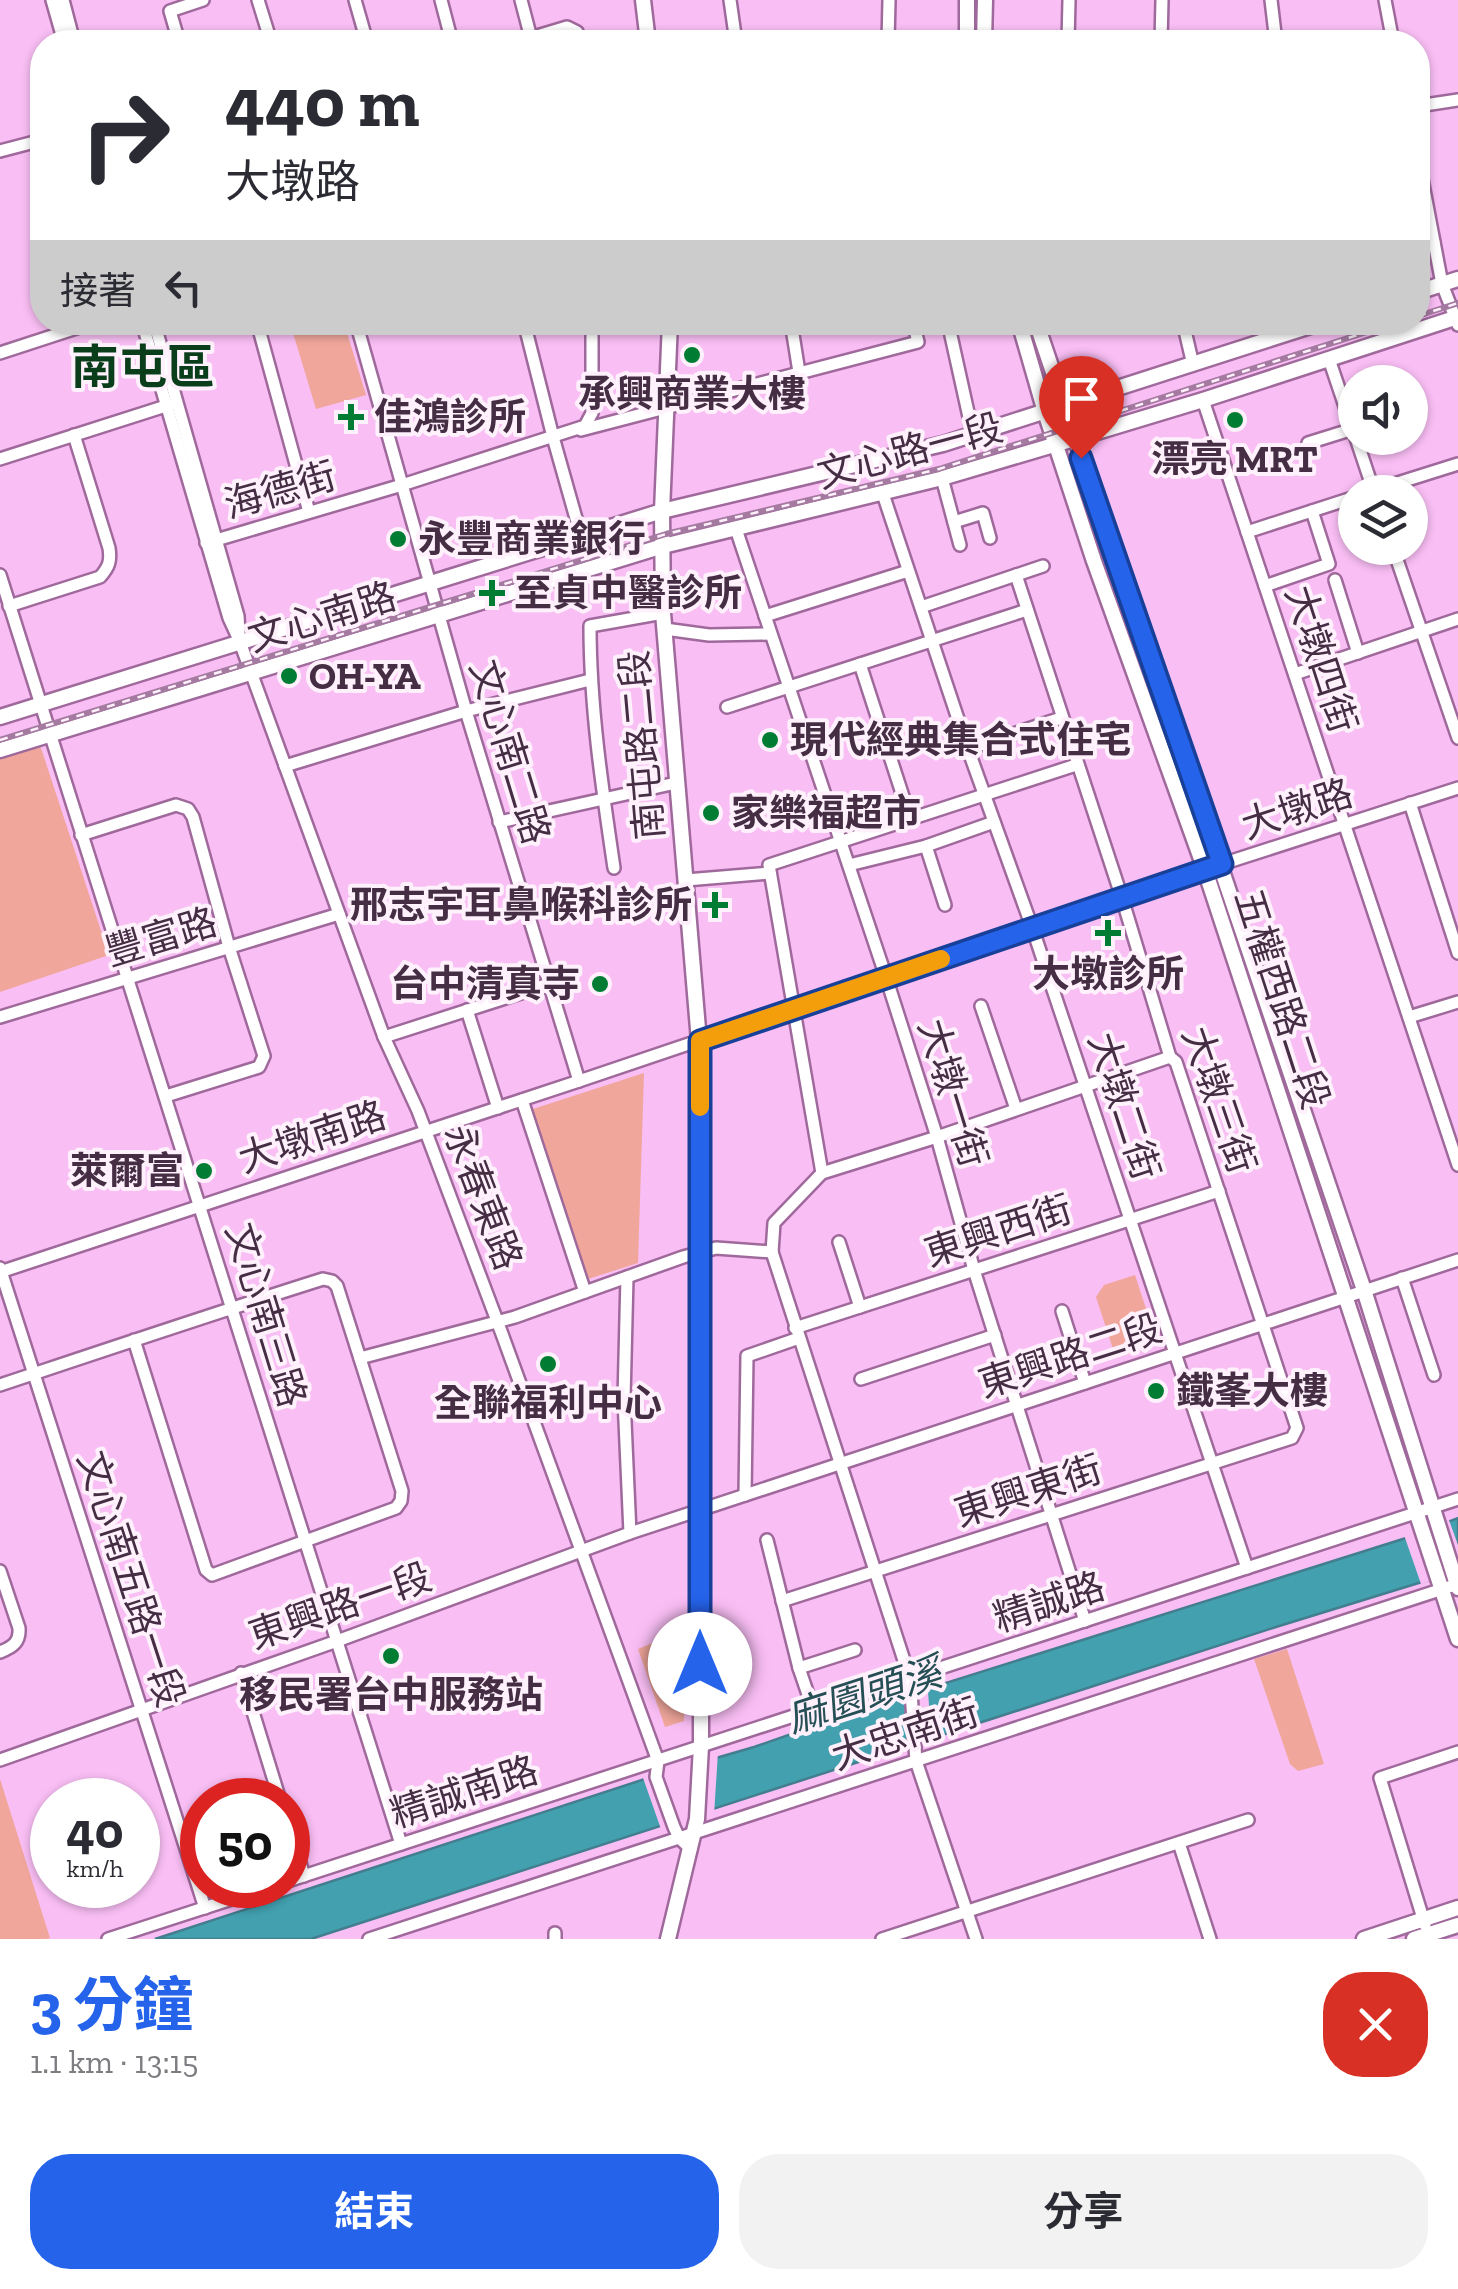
<!DOCTYPE html>
<html lang="zh-TW">
<meta charset="utf-8">
<style>
body{margin:0;font-family:"Zilla Slab","Noto Sans TC",serif;background:#f2f2f3;color:#2b2b33;height:100vh;display:flex;flex-direction:column;font-size:38px;white-space:nowrap}
*{box-sizing:border-box;margin:0}
p{font-size:32px;color:#7c7c81}
.icon{flex:none;width:55px;height:55px;fill:none;stroke:currentColor;stroke-width:2;stroke-linecap:round;stroke-linejoin:round}
.map{position:relative;height:1939px;overflow:hidden}
.drawer{display:flex;flex-direction:column;background:#fff;flex:1}
.drawer>*{flex:none}
.guide{position:absolute;left:30px;top:30px;width:1400px;height:305px;border-radius:40px;box-shadow:0 2px 8px #0004;background:#fff;color:#2b2b33;overflow:hidden}
.tools{position:absolute;left:1338px;top:365px;display:grid;gap:20px}
.tools a{display:grid;place-items:center;width:90px;height:90px;border-radius:50%;background:#fff;box-shadow:0 2px 8px #0004;font-size:50px}
.speed{position:absolute;left:30px;top:1778px;display:flex;gap:20px;font-size:50px;font-weight:700;text-align:center}
.speed>*{display:grid;place-content:center;width:130px;height:130px;border-radius:50%;background:#fff;box-shadow:0 2px 8px #0004;line-height:1}
.speed small{font-size:25px;font-weight:400}
.speed .limit{border:15px solid #d22;background:#fff;color:#111}
.pin{position:absolute;display:grid;place-items:center;width:85px;height:85px;color:#fff;margin:-102px -42px;border-radius:50% 50% 50% 0;rotate:-45deg;box-shadow:0 0 10px #0007}
.pin .icon{rotate:45deg}
.me{position:absolute;width:110px;margin:-55px;rotate:0deg;stroke-linejoin:round;filter:drop-shadow(0 0 8px #0008)}
.turn{display:flex;align-items:center;gap:35px;height:210px;padding:0 30px;font-size:45px}
.turn .icon{width:130px;height:130px;stroke-width:2.5}
.turn b{display:block;font-size:70px;line-height:85px}
.then{display:flex;align-items:center;height:95px;padding:0 30px;background:#0003;gap:20px;font-size:38px}
.round{display:grid;place-items:center;flex:none;width:105px;height:105px;border-radius:40px;background:#f2f2f3}
.headline{display:flex;align-items:center;justify-content:space-between;height:170px;padding:0 30px}
h1{font-size:60px;font-weight:700;line-height:75px;color:#2563eb}
.primary-button{display:flex;gap:20px;margin-top:auto;padding:20px 30px}
.primary-button a{flex:1;height:115px;border-radius:40px;background:#2563eb;color:#fff;font-size:40px;font-weight:700;line-height:115px;text-align:center}
.primary-button a+a{background:#f2f2f3;color:#2b2b33}
.map>svg:first-child{display:block}
</style>
<div class="map">
<svg width="1458" height="1939" viewBox="0 0 1458 1939">
<rect width="100%" height="100%" fill="#f9bef4"/>
<!-- green -->
<g fill="#f0a69b">
<polygon points="290,323 344,323 366,395 316,409"/>
<polygon points="29,746 41,748 109,955 0,992 0,756"/>
<polygon points="644,1073 638,1263 585,1280 530,1110"/>
<polygon points="1135,1275 1158,1345 1116,1358 1096,1297 1104,1285"/>
<polygon points="686,1629 684,1721 665,1727 638,1649"/>
<polygon points="1287,1649 1324,1764 1298,1771 1290,1764 1254,1659"/>
<polygon points="0,1779 50,1938 47,1939 0,1939"/>
</g>
<!-- water -->
<polygon fill="#42a0af" stroke="#437e8f" stroke-width="2.5" points="1458,1518 1458,1570 1451,1573 1276,1627 311,1939 155,1939 654,1776 754,1747 854,1712 1406,1538"/>
<!-- pier -->
<g fill="#f9bef4">
<polygon points="1449,1520 1458,1545 1458,1571 1421,1584 1404,1535"/>
<polygon points="928,1692 932,1743 907,1750 905,1700"/>
<polygon points="718,1752 714,1815 662,1832 642,1775"/>
</g>
<g fill="none" stroke-linecap="round" stroke-linejoin="round">
<defs>
<g id="minor">
<polyline points="52,0 64,42"/>
<polyline points="63,0 74,42"/>
<polyline points="258,0 271,42"/>
<polyline points="355,0 367,42"/>
<polyline points="441,0 452,42"/>
<polyline points="521,0 532,42"/>
<polyline points="730,0 736,42"/>
<polyline points="1271,0 1276,42"/>
<polyline points="1385,0 1393,42"/>
<polyline points="179,42 170,11 203,0"/>
<polyline points="517,42 567,27 577,32 578,42"/>
<polyline points="888,42 889,0"/>
<polyline points="1068,42 1069,0"/>
<polyline points="1161,42 1162,0"/>
<polyline points="1418,106 1458,100"/>
<polyline points="0,151 42,140"/>
<polyline points="1418,158 1442,284 1458,325"/>
<polyline points="1418,238 1434,242"/>
<polyline points="142,322 229,618 240,642 384,1037 418,1111 502,1334 658,1761 656,1777 674,1827 679,1838 691,1849"/>
<polyline points="154,322 238,616 239,633"/>
<polyline points="257,322 309,512"/>
<polyline points="356,322 466,711 579,1081"/>
<polyline points="524,322 553,437 581,536"/>
<polyline points="791,322 799,372"/>
<polyline points="948,322 973,435"/>
<polyline points="1183,322 1193,365"/>
<polyline points="0,353 95,322"/>
<polyline points="1329,359 1355,436"/>
<polyline points="1203,400 1458,1165"/>
<polyline points="581,430 918,342 913,322"/>
<polyline points="1356,438 1374,492"/>
<polyline points="1308,443 1353,429"/>
<polyline points="0,459 172,404"/>
<polyline points="942,478 960,545"/>
<polyline points="1369,492 1458,464"/>
<polyline points="883,494 968,749 1033,930 1247,1568"/>
<polyline points="954,522 983,513 990,538"/>
<polyline points="736,529 886,977 937,1137 974,1270 1085,1621"/>
<polyline points="1247,532 1355,497"/>
<polyline points="206,543 402,485 585,426 592,413 592,322"/>
<polyline points="1393,548 1458,738"/>
<polyline points="0,575 401,1844"/>
<polyline points="1335,580 1358,653"/>
<polyline points="1265,586 1329,564 1312,511"/>
<path d="M9,606L100,577C109,567 111,561 109,548L74,435"/>
<polyline points="921,607 1043,566"/>
<polyline points="765,616 908,571"/>
<polyline points="665,629 709,635 770,634"/>
<polyline points="860,664 910,818"/>
<polyline points="1295,674 1458,619"/>
<polyline points="727,707 1027,610"/>
<polyline points="968,749 1061,718"/>
<polyline points="285,766 466,711 590,680"/>
<polyline points="1410,803 1458,953"/>
<polyline points="499,822 676,783"/>
<polyline points="81,835 176,805 188,809 193,817 229,947 264,1056 259,1067 166,1096"/>
<polyline points="926,846 945,905"/>
<polyline points="849,865 926,846 994,822"/>
<path d="M614,868C602,787 590,707 590,626L663,613"/>
<polyline points="686,880 770,873"/>
<polyline points="981,1006 1016,1109"/>
<polyline points="467,1010 498,1108"/>
<polyline points="0,1017 339,914"/>
<polyline points="1409,1017 1458,1002"/>
<polyline points="384,1037 549,984"/>
<polyline points="522,1100 585,1292"/>
<polyline points="822,1173 769,865 1076,765"/>
<polyline points="839,1242 860,1307"/>
<polyline points="772,1252 910,1679 916,1761 976,1939"/>
<polyline points="0,1268 205,1908"/>
<polyline points="0,1272 579,1081 1222,864 1458,788"/>
<polyline points="627,1277 624,1399 630,1533"/>
<polyline points="1402,1278 1434,1375"/>
<polyline points="1062,1311 1085,1383"/>
<polyline points="795,1328 1219,1191"/>
<polyline points="360,1358 515,1317 683,1257 716,1248 772,1252 774,1223 822,1173 937,1137 1170,1057"/>
<polyline points="861,1379 995,1335"/>
<path d="M0,1385C108,1349 215,1313 323,1279L332,1281L337,1286L402,1491L401,1501L396,1508L212,1575L206,1570L134,1340"/>
<polyline points="745,1495 747,1356 799,1338"/>
<polyline points="767,1540 799,1668 813,1709"/>
<path d="M0,1571L19,1628C20,1642 13,1647 0,1652"/>
<polyline points="782,1601 1292,1438 1297,1428 1176,1062 1170,1057 1122,898 1016,575"/>
<polyline points="799,1668 855,1650"/>
<polyline points="241,1673 280,1800"/>
<polyline points="0,1760 337,1641 630,1533 1458,1260"/>
<polyline points="288,1822 304,1876"/>
<polyline points="1179,1843 1210,1939"/>
<polyline points="288,1881 1458,1499"/>
<polyline points="1425,1925 1380,1778 1458,1752"/>
<polyline points="555,1933 555,1939"/>
<polyline points="108,1939 275,1885"/>
<polyline points="369,1939 1458,1584"/>
<polyline points="882,1939 1248,1820"/>
</g>
<g id="major">
<polyline points="643,0 648,42"/>
<polyline points="967,0 967,42"/>
<polyline points="984,42 985,0"/>
<polyline points="1418,292 1458,279"/>
<polyline points="1019,322 1045,412 1094,561 1205,870 1458,1639"/>
<polyline points="1036,322 1364,1290 1458,1588"/>
<polyline points="0,717 662,511 943,444 1323,322"/>
<polyline points="0,750 663,546 942,478 1074,439 1203,400 1458,317"/>
<polyline points="668,1939 697,1819 701,1746 701,1493 698,1264 699,1041 663,613 662,511 670,322"/>
<polyline points="1364,1939 1458,1908"/>
<polyline points="1414,1939 1458,1925"/>
</g>
</defs>
<!-- minor casing -->
<use href="#minor" stroke="#9f699b" stroke-width="16"/>
<!-- major casing -->
<use href="#major" stroke="#9f699b" stroke-width="19"/>
<!-- minor -->
<use href="#minor" stroke="#fff" stroke-width="11"/>
<!-- major -->
<use href="#major" stroke="#fff" stroke-width="14"/>
<defs>
<g id="rail">
<polyline points="1418,316 1458,303"/>
<polyline points="0,740 666,534 939,469 1398,322"/>
</g>
</defs>
<!-- rail casing -->
<use href="#rail" stroke="#a47aa1" stroke-width="6"/>
<!-- rail -->
<use href="#rail" stroke="#fef1fc" stroke-width="2.5" stroke-dasharray="8" stroke-linecap="butt"/>
</g>
<g fill="none" stroke-linecap="round" stroke-linejoin="round">
<defs>
<polyline id="route" points="700,1664 700,1041 1222,864 1081,458"/>
</defs>
<!-- route casing -->
<use href="#route" stroke="#184099" stroke-width="25"/>
<!-- route -->
<use href="#route" stroke="#2563eb" stroke-width="18"/>
<!-- slow -->
<polyline stroke="#f59e0b" stroke-width="18" points="700,1107 700,1041 941,959"/>
</g>
<!-- markers -->
<g fill="#007c33" stroke="#fef1fc" stroke-width="4">
<circle cx="692" cy="355" r="10"/>
<path d="M346 402h10v10h10v10h-10v10h-10v-10h-10v-10h10z"/>
<circle cx="1235" cy="420" r="10"/>
<circle cx="398" cy="539" r="10"/>
<path d="M487 578h10v10h10v10h-10v10h-10v-10h-10v-10h10z"/>
<circle cx="289" cy="676" r="10"/>
<circle cx="770" cy="740" r="10"/>
<circle cx="711" cy="813" r="10"/>
<path d="M710 890h10v10h10v10h-10v10h-10v-10h-10v-10h10z"/>
<path d="M1103 918h10v10h10v10h-10v10h-10v-10h-10v-10h10z"/>
<circle cx="600" cy="984" r="10"/>
<circle cx="204" cy="1171" r="10"/>
<circle cx="548" cy="1364" r="10"/>
<circle cx="1156" cy="1391" r="10"/>
<circle cx="391" cy="1656" r="10"/>
</g>
<g text-anchor="middle" stroke-width="8" stroke-linejoin="round" paint-order="stroke">
<!-- poi labels -->
<g font-size="38" font-weight="bold" fill="#452e44" stroke="#fef1fc" text-anchor="start">
<text x="692" y="407" text-anchor="middle">承興商業大樓</text>
<text x="374" y="430">佳鴻診所</text>
<text x="1235" y="472" text-anchor="middle">漂亮 MRT</text>
<text x="418" y="552">永豐商業銀行</text>
<text x="514" y="606">至貞中醫診所</text>
<text x="309" y="689">OH-YA</text>
<text x="790" y="753">現代經典集合式住宅</text>
<text x="731" y="826">家樂福超市</text>
<text x="692" y="918" text-anchor="end">邢志宇耳鼻喉科診所</text>
<text x="1108" y="987" text-anchor="middle">大墩診所</text>
<text x="580" y="997" text-anchor="end">台中清真寺</text>
<text x="184" y="1184" text-anchor="end">萊爾富</text>
<text x="1176" y="1404">鐵峯大樓</text>
<text x="548" y="1416" text-anchor="middle">全聯福利中心</text>
<text x="391" y="1708" text-anchor="middle">移民署台中服務站</text>
</g>
<!-- street labels -->
<g font-size="38" fill="#452e44" stroke="#fef1fc">
<text transform="translate(910 451) rotate(-15)" y="13">文心路一段</text>
<text transform="translate(280 490) rotate(-16)" y="13">海德街</text>
<text transform="translate(322 617) rotate(-17)" y="13">文心南路</text>
<text transform="translate(1321 659) rotate(72)" y="13">大墩四街</text>
<text transform="translate(642 745) rotate(-95)" y="13">南屯路二段</text>
<text transform="translate(510 752) rotate(73)" y="13">文心南二路</text>
<text transform="translate(1297 809) rotate(-18)" y="13">大墩路</text>
<text transform="translate(161 937) rotate(-17)" y="13">豐富路</text>
<text transform="translate(1282 999) rotate(72)" y="13">五權西路二段</text>
<text transform="translate(953 1093) rotate(73)" y="13">大墩一街</text>
<text transform="translate(1219 1100) rotate(71)" y="13">大墩三街</text>
<text transform="translate(1124 1106) rotate(72)" y="13">大墩二街</text>
<text transform="translate(312 1137) rotate(-18)" y="13">大墩南路</text>
<text transform="translate(483 1197) rotate(69)" y="13">永春東路</text>
<text transform="translate(998 1231) rotate(-18)" y="13">東興西街</text>
<text transform="translate(266 1315) rotate(73)" y="13">文心南三路</text>
<text transform="translate(1070 1356) rotate(-18)" y="13">東興路二段</text>
<text transform="translate(1028 1491) rotate(-18)" y="13">東興東街</text>
<text transform="translate(131 1579) rotate(72)" y="13">文心南五路一段</text>
<text transform="translate(1049 1602) rotate(-18)" y="13">精誠路</text>
<text transform="translate(340 1606) rotate(-19)" y="13">東興路一段</text>
<text transform="translate(905 1734) rotate(-18)" y="13">大忠南街</text>
<text transform="translate(464 1792) rotate(-18)" y="13">精誠南路</text>
</g>
<!-- water labels -->
<g font-size="40" font-style="italic" fill="#254f55" stroke="#fef1fc">
<text transform="translate(864 1695) rotate(-18)" y="14">麻園頭溪</text>
</g>
<!-- district labels -->
<g font-size="48" font-weight="bold" fill="#0a3d1a" stroke="#fef1fc">
<text x="143" y="384">南屯區</text>
</g>
</g>
</svg>
<div class="tools">
<a><svg class="icon" aria-label="sound" viewBox="0 0 24 24"><path d="M4 9h4l5-4v14l-5-4H4zM17 9q2 3 0 6"/></svg></a>
<a><svg class="icon" aria-label="layers" viewBox="0 0 24 24"><path d="M12 4l9 5-9 5-9-5zM3 14l9 5 9-5"/></svg></a>
</div>
<div class="speed"><div>40<small>km/h</small></div><div class="limit">50</div></div>
<div class="pin" style="left:1081px;top:458px;background:#d93025"><svg class="icon" aria-label="arrive" viewBox="0 0 24 24"><path d="M6 21V4h12l-3 4 3 4H6"/></svg></div>
<svg class="me" style="left:700px;top:1664px" viewBox="-20 -20 40 40"><circle r="19" fill="#fff"/><path d="M0-13L10 11 0 6-10 11z" fill="#2563eb"/></svg>
<div class="guide">
<div class="turn"><svg class="icon" aria-label="right" viewBox="0 0 24 24"><path d="M7 20v-9h11M14 6l5 5-5 5"/></svg><div><b>440 m</b>大墩路</div></div>
<div class="then">接著<svg class="icon" aria-label="left" viewBox="0 0 24 24"><path d="M17 20v-9H6M10 6l-5 5 5 5"/></svg></div>
</div>
</div>
<section class="drawer">
<div class="headline"><div><h1>3 分鐘</h1><p>1.1 km · 13:15</p></div><a class="round" style="background:#d93025;color:#fff"><svg class="icon" aria-label="close" viewBox="0 0 24 24"><path d="M6 6l12 12M18 6L6 18"/></svg></a></div>
<div class="primary-button"><a>結束</a><a>分享</a></div>
</section>
